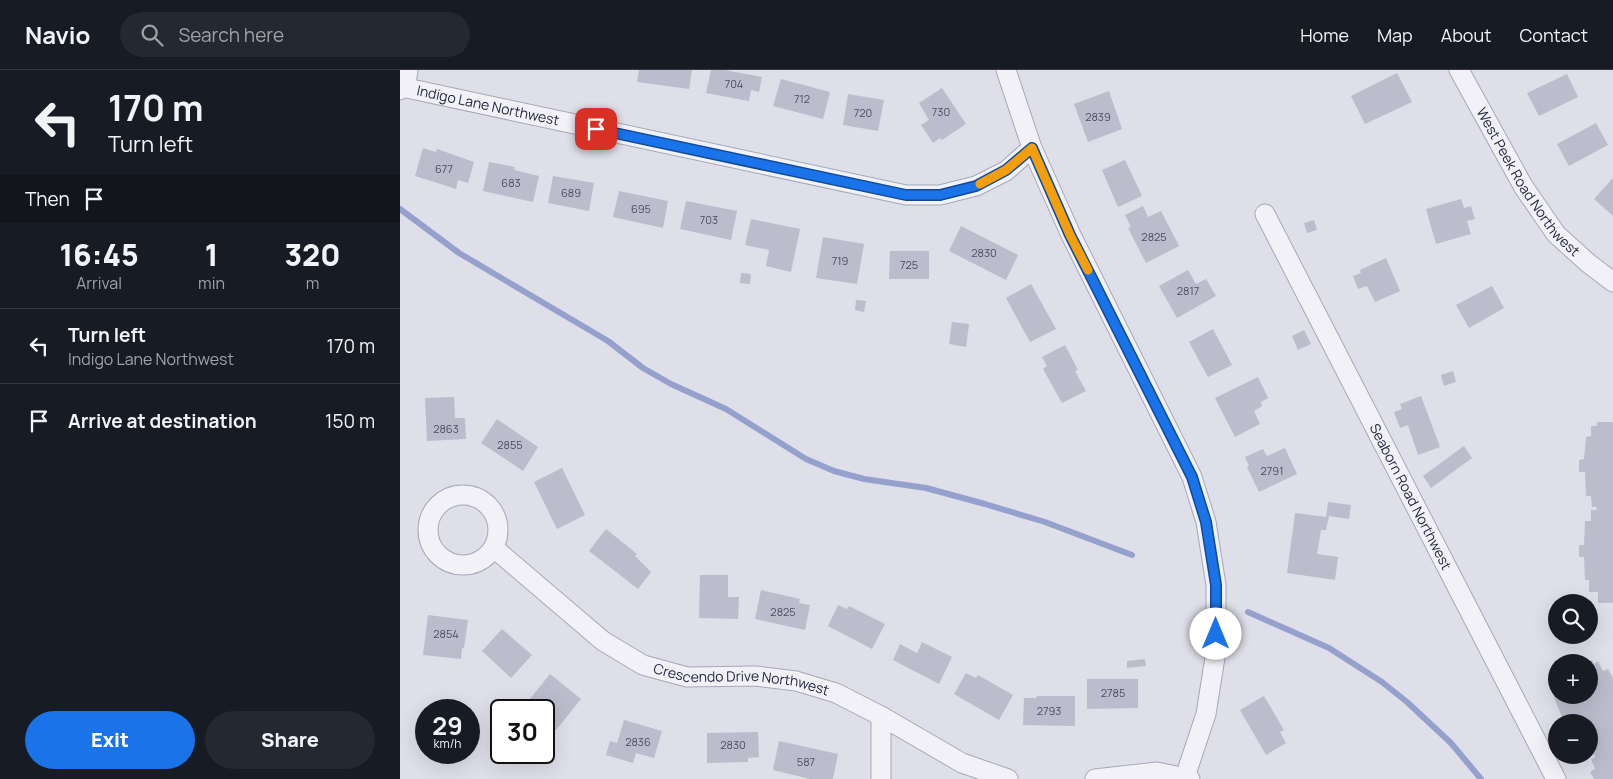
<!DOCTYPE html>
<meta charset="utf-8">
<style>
body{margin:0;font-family:Manrope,sans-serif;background:#242831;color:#f1f3f6;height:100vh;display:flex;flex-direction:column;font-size:19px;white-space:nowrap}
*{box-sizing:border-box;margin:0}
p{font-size:16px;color:#9ea1a6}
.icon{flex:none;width:28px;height:28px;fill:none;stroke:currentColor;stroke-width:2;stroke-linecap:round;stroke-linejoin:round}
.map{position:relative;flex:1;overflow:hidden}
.panel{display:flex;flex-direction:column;background:#171b24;width:400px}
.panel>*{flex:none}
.guide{background:#171b24;color:#f1f3f6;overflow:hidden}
.buttons{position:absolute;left:1148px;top:524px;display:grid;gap:10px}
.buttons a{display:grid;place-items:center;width:50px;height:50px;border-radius:50%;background:#171b24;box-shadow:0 5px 20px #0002;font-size:25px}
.speed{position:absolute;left:15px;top:629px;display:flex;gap:10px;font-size:25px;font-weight:700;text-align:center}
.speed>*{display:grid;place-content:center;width:65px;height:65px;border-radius:50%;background:#171b24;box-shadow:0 5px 20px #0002;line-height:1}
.speed small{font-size:12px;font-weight:400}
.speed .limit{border:2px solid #111;border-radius:8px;background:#fff;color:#111}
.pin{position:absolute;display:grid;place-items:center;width:42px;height:42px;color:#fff;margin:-21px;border-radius:10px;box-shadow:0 2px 8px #0006}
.me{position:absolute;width:55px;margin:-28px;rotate:0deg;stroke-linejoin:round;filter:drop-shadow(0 0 4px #0008)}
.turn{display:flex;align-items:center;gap:18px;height:105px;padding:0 25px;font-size:22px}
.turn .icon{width:65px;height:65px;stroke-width:2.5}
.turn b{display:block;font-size:35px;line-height:42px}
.then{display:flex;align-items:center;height:48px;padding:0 25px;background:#0003;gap:10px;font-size:19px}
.eta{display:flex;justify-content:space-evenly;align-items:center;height:85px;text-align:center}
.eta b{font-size:30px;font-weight:800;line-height:35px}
.cta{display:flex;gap:10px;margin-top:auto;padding:10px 25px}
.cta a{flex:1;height:58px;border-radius:30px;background:#1a73e8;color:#fff;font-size:20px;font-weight:800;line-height:58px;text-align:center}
.cta a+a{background:#242831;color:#f1f3f6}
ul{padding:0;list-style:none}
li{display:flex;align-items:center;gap:15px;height:75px;padding:0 25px;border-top:1px solid #363941}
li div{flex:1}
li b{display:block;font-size:19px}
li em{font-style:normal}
header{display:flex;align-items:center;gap:30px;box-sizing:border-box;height:70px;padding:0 25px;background:#171b24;border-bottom:1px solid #363941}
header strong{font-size:24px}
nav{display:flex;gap:28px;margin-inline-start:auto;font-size:18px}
.search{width:350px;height:45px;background:#242831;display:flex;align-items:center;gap:12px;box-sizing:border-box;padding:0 18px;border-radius:28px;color:#9ea1a6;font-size:19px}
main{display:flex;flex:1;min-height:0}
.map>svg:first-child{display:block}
</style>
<header>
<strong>Navio</strong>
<div class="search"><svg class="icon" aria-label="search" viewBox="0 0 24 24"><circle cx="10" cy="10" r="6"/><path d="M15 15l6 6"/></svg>Search here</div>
<nav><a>Home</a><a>Map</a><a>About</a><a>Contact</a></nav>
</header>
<main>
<section class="panel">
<div class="guide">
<div class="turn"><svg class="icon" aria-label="left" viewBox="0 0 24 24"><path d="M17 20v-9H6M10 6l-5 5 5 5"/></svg><div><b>170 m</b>Turn left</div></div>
<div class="then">Then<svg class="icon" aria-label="arrive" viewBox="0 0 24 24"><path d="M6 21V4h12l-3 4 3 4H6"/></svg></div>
</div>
<div class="eta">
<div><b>16:45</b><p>Arrival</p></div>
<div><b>1</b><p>min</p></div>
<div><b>320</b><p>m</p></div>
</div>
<ul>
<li><svg class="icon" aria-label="left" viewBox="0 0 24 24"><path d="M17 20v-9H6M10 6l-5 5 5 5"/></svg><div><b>Turn left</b><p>Indigo Lane Northwest</p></div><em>170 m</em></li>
<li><svg class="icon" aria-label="arrive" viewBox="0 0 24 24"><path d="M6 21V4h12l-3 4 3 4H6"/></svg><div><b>Arrive at destination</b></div><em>150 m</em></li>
</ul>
<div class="cta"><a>Exit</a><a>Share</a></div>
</section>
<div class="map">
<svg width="1213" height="709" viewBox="0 0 1213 709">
<rect width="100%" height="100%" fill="#dedfe9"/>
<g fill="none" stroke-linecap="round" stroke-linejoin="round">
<!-- stream -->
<g stroke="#96a0cc" stroke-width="6">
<polyline points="0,139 59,183 208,271 243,298 271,314 326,339 406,389 434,401 464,409 526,418 585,434 645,452 732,485"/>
<polyline points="848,542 929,578 982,612 1007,632 1051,673 1081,709"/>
</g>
</g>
<!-- building -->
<g fill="#bbbccc">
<polygon points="239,0 292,0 289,19 237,12"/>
<polygon points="311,0 325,0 362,7 359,22 351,20 349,31 306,23"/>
<polygon points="997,3 1012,32 965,54 951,26"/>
<polygon points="1167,4 1178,27 1139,46 1127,23"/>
<polygon points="381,9 430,22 423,49 373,36"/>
<polygon points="542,18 566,54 542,70 540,68 533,73 521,55 529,50 519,33"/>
<polygon points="709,21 722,59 688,72 674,34"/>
<polygon points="448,24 484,30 478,61 443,55"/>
<polygon points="1196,53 1208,75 1169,96 1157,74"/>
<polygon points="23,78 36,82 37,79 74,92 68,113 58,110 56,119 15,106"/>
<polygon points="725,90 742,126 718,137 702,100"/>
<polygon points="89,92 115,97 114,100 139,106 133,132 83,121"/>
<polygon points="153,106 194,113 189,141 148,133"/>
<polygon points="1213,108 1213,146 1194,129"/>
<polygon points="219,121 268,131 263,158 213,147"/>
<polygon points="1061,129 1064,138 1071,136 1075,149 1067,151 1071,164 1036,174 1026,139"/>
<polygon points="286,131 337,141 331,170 280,159"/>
<polygon points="743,136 748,147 761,141 779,176 746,193 728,158 731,157 725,145"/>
<polygon points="351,149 400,159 391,202 366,196 369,180 345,175"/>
<polygon points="914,150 917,160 907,163 904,153"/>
<polygon points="561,156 618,185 606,210 549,181"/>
<polygon points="423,167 464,174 457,214 416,208"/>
<polygon points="490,181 529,181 529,209 489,209"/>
<polygon points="986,188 1000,221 975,232 967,216 958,219 953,206 961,203 960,200"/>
<polygon points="788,200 796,214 806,209 816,226 777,248 759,216"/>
<polygon points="341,203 351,204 350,214 340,213"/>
<polygon points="631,214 656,259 630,272 606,228"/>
<polygon points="1092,216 1104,238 1069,258 1056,235"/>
<polygon points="456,230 466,231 464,242 455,240"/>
<polygon points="552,252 569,254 566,277 549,274"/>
<polygon points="813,259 832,295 808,307 789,272"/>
<polygon points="904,260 911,274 898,280 892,266"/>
<polygon points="665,275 678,300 675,301 686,321 662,333 643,299 647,296 642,287"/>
<polygon points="1053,301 1056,312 1044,316 1041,305"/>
<polygon points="858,307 868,328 861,332 862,336 854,341 860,354 835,367 815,328"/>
<polygon points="1021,326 1040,377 1018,385 1008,355 1000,358 994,342 1002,339 1000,334"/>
<polygon points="54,327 55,348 65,348 66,369 27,371 25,328"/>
<polygon points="97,349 138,377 123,401 81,373"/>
<polygon points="1197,352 1213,352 1213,533 1198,533 1198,522 1189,522 1189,510 1185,510 1184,487 1179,487 1179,475 1184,475 1185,451 1191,451 1191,440 1197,440 1196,437 1192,437 1191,426 1186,426 1185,402 1179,402 1179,390 1184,389 1186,367 1191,366 1191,356 1197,356"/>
<polygon points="1064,376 1072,388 1031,418 1023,406"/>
<polygon points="885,378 897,404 859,422 847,397 849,396 845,387 863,379 867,386"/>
<polygon points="162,398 185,445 157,459 134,412"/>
<polygon points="928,432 951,435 949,449 929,446 926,460 921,460 917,484 938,487 935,510 887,503 895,443 926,447"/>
<polygon points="206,459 237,484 235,486 251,502 238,519 189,481"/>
<polygon points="300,505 328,505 328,527 339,527 338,549 299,548"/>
<polygon points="361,520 400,529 399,533 410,535 405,560 355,549"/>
<polygon points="438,535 447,539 449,536 485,554 472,579 428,556"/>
<polygon points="28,545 68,550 64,578 62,578 61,589 23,585"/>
<polygon points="102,559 132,585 111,608 82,581"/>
<polygon points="522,572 552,587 539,614 493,590 500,574 517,583"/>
<polygon points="745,589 746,596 727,598 727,591"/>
<polygon points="1192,590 1194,594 1198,591 1203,601 1208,599 1213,608 1213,709 1194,709 1190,702 1195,699 1191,689 1195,687 1194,684 1190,686 1189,684 1189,652 1159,652 1157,649 1162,647 1153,625 1156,624 1189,625 1189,592"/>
<polygon points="566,603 576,608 578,605 613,625 599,650 554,624"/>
<polygon points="150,604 181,629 156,660 144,651 144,640 131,640 125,635"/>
<polygon points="687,609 738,609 738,638 687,639"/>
<polygon points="637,626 675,626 675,656 623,655 624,628 636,628"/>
<polygon points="864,626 884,660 880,662 886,673 866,685 840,640"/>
<polygon points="224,650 262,661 254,688 236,683 233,693 206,685 210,671 217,673"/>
<polygon points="358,662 359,687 348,688 348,692 307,693 307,663"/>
<polygon points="379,671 438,684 433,709 410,709 373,700"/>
</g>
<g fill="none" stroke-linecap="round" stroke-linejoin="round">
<defs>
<g id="minor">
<polyline points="606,0 632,78 671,165 792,407 806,452 816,515 816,581 806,644 785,707"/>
<path id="s1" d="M1059,0L1123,116L1156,164L1188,193L1213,212"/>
<path id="s2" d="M2,17L506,125H540L576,116L606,101L632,78"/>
<polyline points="0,20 7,7 8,0"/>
<path id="s3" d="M865,144L1156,709"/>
<circle cx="63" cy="460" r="35"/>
<path id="s4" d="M94,478L203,571L243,595L287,607L355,606L396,611L436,623L481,646L562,693L608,709"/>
<polyline points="481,646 481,709"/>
<polyline points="695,709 757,702 790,709"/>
</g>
</defs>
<!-- minor casing -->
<use href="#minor" stroke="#a7a8b7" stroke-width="21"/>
<!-- minor -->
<use href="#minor" stroke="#f1f1f7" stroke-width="19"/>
</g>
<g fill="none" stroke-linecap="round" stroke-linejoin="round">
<defs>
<polyline id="route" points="196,59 506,125 540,125 576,116 606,100 632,78 670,165 792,407 806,452 816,515 816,564"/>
</defs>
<!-- route casing -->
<use href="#route" stroke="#114b97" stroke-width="12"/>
<!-- route -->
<use href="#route" stroke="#1a73e8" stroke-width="9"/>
<!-- slow -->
<polyline stroke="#f59e0b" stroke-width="9" points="580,114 606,100 632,78 670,165 688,200"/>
</g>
<g text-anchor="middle" stroke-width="4.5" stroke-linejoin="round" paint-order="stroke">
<!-- number labels -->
<g font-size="11" fill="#4b4d64">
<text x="334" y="18">704</text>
<text x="402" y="33">712</text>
<text x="541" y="46">730</text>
<text x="463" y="47">720</text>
<text x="698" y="51">2839</text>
<text x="44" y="103">677</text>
<text x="111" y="117">683</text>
<text x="171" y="127">689</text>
<text x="241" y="143">695</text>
<text x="309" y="154">703</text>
<text x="754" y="171">2825</text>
<text x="584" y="187">2830</text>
<text x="440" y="195">719</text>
<text x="509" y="199">725</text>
<text x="788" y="225">2817</text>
<text x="46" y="363">2863</text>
<text x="110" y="379">2855</text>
<text x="872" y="405">2791</text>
<text x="383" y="546">2825</text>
<text x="46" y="568">2854</text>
<text x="713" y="627">2785</text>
<text x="649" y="645">2793</text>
<text x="238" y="676">2836</text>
<text x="333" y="679">2830</text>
<text x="406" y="696">587</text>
</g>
<!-- street labels -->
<g font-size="14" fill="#262841" stroke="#eeeff6">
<text dy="5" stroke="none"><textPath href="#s2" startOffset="88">Indigo Lane Northwest</textPath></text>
<text dy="5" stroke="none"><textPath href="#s1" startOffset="132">West Peek Road Northwest</textPath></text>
<text dy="5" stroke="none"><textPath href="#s3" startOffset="318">Seaborn Road Northwest</textPath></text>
<text dy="5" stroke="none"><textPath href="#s4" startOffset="290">Crescendo Drive Northwest</textPath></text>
</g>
</g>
</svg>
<div class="buttons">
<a><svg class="icon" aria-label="search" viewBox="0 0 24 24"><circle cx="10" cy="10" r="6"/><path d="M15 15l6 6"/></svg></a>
<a>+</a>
<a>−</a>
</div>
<div class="speed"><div>29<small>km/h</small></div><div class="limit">30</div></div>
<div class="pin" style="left:196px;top:59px;background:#d93025"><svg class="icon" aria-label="arrive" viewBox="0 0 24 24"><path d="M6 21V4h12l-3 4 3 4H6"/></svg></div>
<svg class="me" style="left:816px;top:564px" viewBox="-20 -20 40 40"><circle r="19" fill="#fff"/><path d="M0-13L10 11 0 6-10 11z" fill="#1a73e8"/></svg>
</div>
</main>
